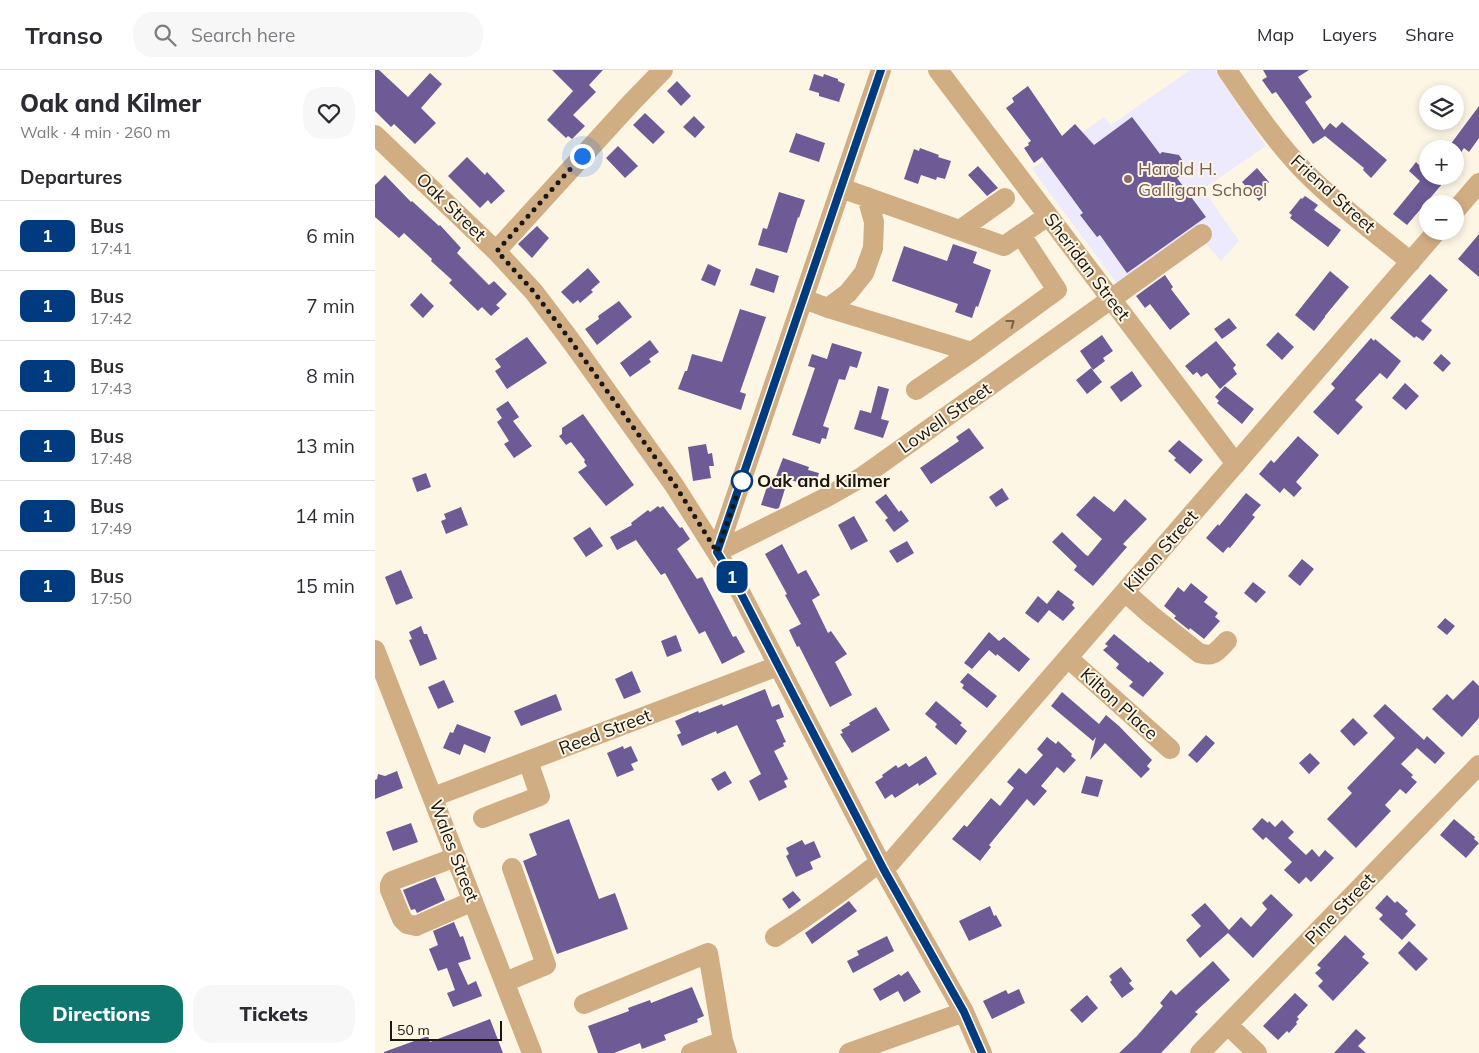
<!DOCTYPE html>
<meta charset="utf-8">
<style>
body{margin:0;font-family:Mulish,sans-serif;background:#f7f7f7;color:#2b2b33;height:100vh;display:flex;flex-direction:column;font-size:19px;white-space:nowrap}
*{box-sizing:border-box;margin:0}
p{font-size:16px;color:#7c7c81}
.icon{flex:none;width:28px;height:28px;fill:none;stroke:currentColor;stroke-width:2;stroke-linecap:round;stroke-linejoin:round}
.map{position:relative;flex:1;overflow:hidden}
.side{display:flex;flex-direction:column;background:#fff;width:375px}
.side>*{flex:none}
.badge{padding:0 10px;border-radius:8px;font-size:18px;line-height:32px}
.buttons{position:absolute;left:1044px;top:15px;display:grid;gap:10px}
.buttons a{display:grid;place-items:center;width:45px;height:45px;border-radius:50%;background:#fff;box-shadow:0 2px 8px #0003;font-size:25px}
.scale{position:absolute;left:15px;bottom:12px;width:112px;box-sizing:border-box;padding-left:5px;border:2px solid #1a1711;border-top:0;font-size:14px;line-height:18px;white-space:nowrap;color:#1a1711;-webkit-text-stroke:4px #fef6e5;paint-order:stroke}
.you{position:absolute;width:25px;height:25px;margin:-12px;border:4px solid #fff;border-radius:50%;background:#1a73e8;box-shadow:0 0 0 8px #1a73e833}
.map>.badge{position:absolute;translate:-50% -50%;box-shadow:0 0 0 2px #fff}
h2{padding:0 20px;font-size:19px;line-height:45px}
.round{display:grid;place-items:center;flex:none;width:52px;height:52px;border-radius:20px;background:#f7f7f7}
.overview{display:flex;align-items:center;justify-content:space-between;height:85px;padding:0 20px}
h1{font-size:24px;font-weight:800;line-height:38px}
.primary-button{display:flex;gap:10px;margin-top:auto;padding:10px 20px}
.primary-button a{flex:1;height:58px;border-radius:20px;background:#0f766e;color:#fff;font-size:20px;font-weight:800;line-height:58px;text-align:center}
.primary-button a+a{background:#f7f7f7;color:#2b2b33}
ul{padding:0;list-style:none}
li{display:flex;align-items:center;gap:15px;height:70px;padding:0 20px;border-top:1px solid #e1e1e2}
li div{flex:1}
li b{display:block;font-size:19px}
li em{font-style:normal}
li .badge{min-width:55px;font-weight:700;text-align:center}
header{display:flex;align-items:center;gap:30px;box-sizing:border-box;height:70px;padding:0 25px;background:#fff;border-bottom:1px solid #e1e1e2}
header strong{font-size:24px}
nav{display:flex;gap:28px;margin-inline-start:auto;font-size:18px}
.search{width:350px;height:45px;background:#f7f7f7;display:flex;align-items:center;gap:12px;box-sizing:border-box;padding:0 18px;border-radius:20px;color:#7c7c81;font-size:19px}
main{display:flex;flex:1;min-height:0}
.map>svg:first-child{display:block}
</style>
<header>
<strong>Transo</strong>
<div class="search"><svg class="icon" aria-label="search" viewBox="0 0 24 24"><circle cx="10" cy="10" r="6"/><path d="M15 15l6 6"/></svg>Search here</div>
<nav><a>Map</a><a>Layers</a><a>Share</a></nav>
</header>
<main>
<section class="side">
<div class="overview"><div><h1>Oak and Kilmer</h1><p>Walk · 4 min · 260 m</p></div><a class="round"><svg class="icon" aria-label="heart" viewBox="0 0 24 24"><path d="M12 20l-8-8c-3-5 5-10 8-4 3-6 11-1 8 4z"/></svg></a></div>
<h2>Departures</h2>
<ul>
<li><span class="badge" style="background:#003b80;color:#fff">1</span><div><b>Bus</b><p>17:41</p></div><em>6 min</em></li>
<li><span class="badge" style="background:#003b80;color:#fff">1</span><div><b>Bus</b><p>17:42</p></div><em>7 min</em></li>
<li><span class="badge" style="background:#003b80;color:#fff">1</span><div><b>Bus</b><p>17:43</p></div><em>8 min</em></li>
<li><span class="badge" style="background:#003b80;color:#fff">1</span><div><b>Bus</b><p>17:48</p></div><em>13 min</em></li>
<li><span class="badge" style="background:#003b80;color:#fff">1</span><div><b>Bus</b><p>17:49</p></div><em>14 min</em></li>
<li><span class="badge" style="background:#003b80;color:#fff">1</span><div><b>Bus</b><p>17:50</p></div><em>15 min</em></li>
</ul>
<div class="primary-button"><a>Directions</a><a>Tickets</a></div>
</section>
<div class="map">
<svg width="1104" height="983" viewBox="0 0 1104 983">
<rect width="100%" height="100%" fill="#fef6e5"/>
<!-- education -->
<path fill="#eceafc" d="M815 0H840L891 76 828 119 864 171 846 191 828 170 749 223 657 99 729 47 736 55Z"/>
<!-- building -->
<path fill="#6d5b96" d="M0 0H4L33 27 55 3 67 14 46 38 61 53 40 74 19 54 16 57 0 41Z
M177 0H228L214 15 221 22 198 45 210 56 197 69 193 66 191 68 172 50 198 21Z
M888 0H934L923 7 937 27 930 32 949 60 955 53 961 58 967 52 1012 90 996 108 988 100 989 98 950 66 938 74 901 22 897 24 887 10 892 7Z
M439 4 448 7 449 4 463 9V11L470 14 464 32 444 26V23L434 20Z
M302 11 316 26 306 36 292 21Z
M653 16 687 66 700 54 719 75 757 47 785 84 787 82 804 85 809 93 807 105 802 108 831 147 752 203 725 165 722 167 705 145 708 143 667 87 659 93 649 78 654 75 653 73 656 71 631 38 639 32 637 28Z
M1104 36V68L1094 82 1089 78 1080 91V79H1072Z
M270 43 290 62 278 74 258 55Z
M319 46 330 57 320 68 308 57Z
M421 63 450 73 444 92 414 82Z
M243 76 263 96 250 108 231 88Z
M545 78 564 85 563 87 576 91 570 109 562 107 561 110 546 105 543 114 529 109 539 79 544 81Z
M1052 85V106H1074L1032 155 1018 144 1045 111 1034 101 1041 92 1044 95Z
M92 87 110 105 112 102 130 121 116 134 113 130 105 138 73 106Z
M603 96 623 118 612 126 593 105Z
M882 98 894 112 891 115 893 117 889 120 892 124 884 131 867 112Z
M10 105 36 132 37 131 64 156 65 155 86 178 82 183 114 215 119 211 132 224 121 235 125 238 116 246 107 237 103 241 74 213 77 210 56 191 57 189 29 163 24 168 0 147V115Z
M404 122 430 130 424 148 423 147 412 183 383 175 388 158 392 159Z
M930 126 943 135 939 140 966 160 953 177 915 148 917 145 914 143 926 128 927 129Z
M162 156 174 168 157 188 143 174Z
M1104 164V207L1083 189Z
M578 174 602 182 598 193 616 200 603 237 601 236 597 248 580 242 583 234 517 211 529 176 572 191Z
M333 194 346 200 340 216 326 210Z
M213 198 225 212 216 220 218 222 205 233 203 230 198 234 186 222Z
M381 198 404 206 399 223 375 215Z
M955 201 974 217 950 246V247L939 261 920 245Z
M1055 204 1073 220 1046 251 1057 260 1048 271 1041 266 1040 268 1038 267 1015 248Z
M790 205 798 217 796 219 815 244 795 260 775 234 770 238 761 226Z
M46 223 59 236 48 248 35 235Z
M244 231 257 247 222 275 210 259 224 249 223 246Z
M365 239 391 247 365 322 371 324 366 340 303 319 310 301H312L317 284 347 292Z
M854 248 862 258 847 269 839 259Z
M903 262 919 277 907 290 891 275Z
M727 265 738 281 728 288 730 291 718 300 705 281Z
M152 267 172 293 132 319 120 301 126 297 120 289Z
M996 268 999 271 1000 269 1026 291 1012 309 1005 303 980 330 988 337 963 365 938 342 960 318 956 314Z
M275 270 284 282 274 289 276 292 255 307 245 293Z
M841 271 861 295 858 298 862 304 845 319 832 303 826 307 822 302 818 305 810 296Z
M457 273 487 282 482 298 475 296 470 310 464 309 448 356 454 358 451 369 447 368 445 374 417 365 440 298 433 296 437 284 452 289Z
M1066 284 1076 293 1068 302 1058 293Z
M716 298 727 312 712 324 701 310Z
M757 301 767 316 746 332 735 317Z
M1030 313 1044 326 1031 340 1017 328Z
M503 316 514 319 506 349 514 351 508 368 479 359 485 340 496 343Z
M850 316 879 339 867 354 842 333 844 331 840 327Z
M133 331 144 347 138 351 157 376 139 388 129 374 134 371 122 352 127 348 121 339Z
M208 344 259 415 231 436 203 402 212 396 209 392 210 390 196 372 191 375 184 366 187 364V358Z
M594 358 609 378 556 414 545 398 584 371 581 367Z
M923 366 944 385 921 412 927 418 919 427 909 418 905 423 884 404 896 390 899 393Z
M804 370 828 390 815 404 799 390 801 388 793 381Z
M331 374 333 384 337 383 339 396H334L336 408 318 411 313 377Z
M408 388 434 397 433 400 444 403 440 415 429 411 428 414 413 409 404 438 401 439 386 435 395 407 400 409Z
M51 403 56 417 42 422 37 408Z
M627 418 634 429 621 437 614 427Z
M871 423 886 435 877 445 880 447 855 478 853 477 848 483 831 468 843 454 844 456Z
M511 424 524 442 526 440 534 451 519 462 510 450 513 448 500 432Z
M719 426 739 442 750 429 772 449 748 474 752 477 718 516 699 500 702 496 677 472 687 462 711 485 713 486 727 469 701 445Z
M283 436 285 438 288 436 305 458 307 457 315 469 302 479 322 509 327 507 358 567 361 566 370 582 347 594 330 561 324 564 290 503 286 505 261 470 242 480 235 467 257 455 256 453 273 440 275 442Z
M86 437 93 455 71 464 66 451 71 449 69 444Z
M479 446 493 471 476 480 463 455Z
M215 457 228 476 211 487 198 468Z
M532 471 539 483 522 493 514 481Z
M407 474 423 504 431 500 445 525 437 530 453 563 456 561 472 584 460 592 477 625 455 637 424 576 422 577 414 560 426 554 410 525 412 524 390 484Z
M927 489 939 499 925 516 913 506Z
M26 500 38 528 21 535 10 507Z
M878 512 891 522 881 533 869 523Z
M816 513 833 527 829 532 843 543 840 547 845 551 829 569 815 558 814 560 799 548 801 546 789 536 803 517 809 522Z
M683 520 699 532 697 535 700 538 688 551 674 540 663 553 650 543 663 526 672 534Z
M1070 548 1080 556 1072 565 1062 557Z
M46 556 49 564H52L62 589 45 596 34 570 37 569 34 562Z
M614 562 624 571 629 567 655 589 644 602 622 584 621 586 614 580 597 599 589 593Z
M739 564 774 593 775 591 789 603 768 627 754 616 758 612 741 598 744 594 728 580 733 576 730 574Z
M301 565 307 581 292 587 286 571Z
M257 601 266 622 249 629 240 609Z
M593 603 622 626 612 638 587 618 589 615 585 612Z
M69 610 79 632 63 639 53 617Z
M1098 610 1104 616V648L1087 667 1057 639 1072 624 1078 630Z
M390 619 397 637 404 634 409 647 401 650 411 672 408 673 409 676 399 681 413 709 409 711 412 717 384 731 374 711 386 704 362 655 342 664 341 661 307 676 302 665 306 663 300 651 323 641 324 643 347 634 348 636Z
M687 622 724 654 731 645 744 656 777 690 772 696 775 699 766 708 730 673 715 690 721 667 718 671 676 636Z
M181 624 187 640 146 656 139 641Z
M561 631 587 653 585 655 592 661 581 675 560 657 562 654 550 644Z
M1010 634 1049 670 1052 666 1070 683 1060 694 1042 678 1026 694 1038 705 1036 707 1042 712 1031 724 1025 719 1010 735 1016 741 981 778 952 749 977 723 972 718 1020 668 998 646Z
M501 637 515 660 477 683 465 664 468 663 466 660 475 655 474 653Z
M978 648 993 663 979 676 965 661Z
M82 654 116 667 110 683 89 674 85 685 68 678 75 662 78 663Z
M831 665 840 673 822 693 813 685Z
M672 667 681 674 683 671 697 684 696 686 701 690 689 703 682 697 666 716 672 721 659 736 652 729 614 775 616 777 605 791 577 769 589 755 592 757 616 728 625 736 639 718 632 712 644 698 651 704 668 685 662 679Z
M248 676 249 679 256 676 263 691 256 694 259 700 242 707 232 683Z
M935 683 945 693 934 704 924 693Z
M551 686 562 704 544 716 543 713 520 728 517 724 510 729 500 712 508 707 507 705 521 695 523 698 531 693 534 697Z
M22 701 28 718 0 729V710L2 709 3 704 10 706Z
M350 701 357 713 343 721 336 709Z
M711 706 728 710 723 727 706 723Z
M887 748 893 753 894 751 900 757 907 750 919 762 913 768 931 785 937 779 944 787 950 780 959 788 936 812 931 807 924 814 909 800 917 792 891 767 888 770 877 759Z
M194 749 224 829 240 823 253 859 182 884 148 791 162 785 154 764Z
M1079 749 1100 767 1099 769 1104 773 1091 788 1065 765Z
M36 753 43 772 18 781 11 762Z
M427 770 430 775 439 771 446 787 435 792 438 799 421 807 411 786 414 784 411 778Z
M60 807 70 830 42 843 40 839 36 840 28 820Z
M418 821 426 830 414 839 407 829Z
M896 824 918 845 878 888 853 863 825 888 811 870 826 856 816 845 830 833 854 860 866 847 876 857 892 839 887 833Z
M1012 825 1020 833 1022 831 1033 841 1030 844 1041 855 1027 870 1004 849 1008 845 1000 838Z
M474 831 482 841 437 874 430 863Z
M615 836 619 846 621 845 627 856 594 871 584 851Z
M79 852 85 867 88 866 96 889 83 893 93 915 101 911 107 926 78 937 72 923 80 920 72 898 63 901 54 879 63 875 58 861Z
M970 865 990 884 987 887 994 893 958 931 943 916 948 911 940 903 946 898 942 895Z
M512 866 519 881 478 903 472 891 484 885 482 881Z
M1034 871 1053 889 1041 901 1023 883Z
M838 891 855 910 820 942 823 944 786 983H744L762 966 788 936 785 933 796 920 801 925Z
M746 897 757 911 754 913 759 919 747 928 735 912 737 910 734 906Z
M533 901 546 922 529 932 523 921 505 931 498 919 524 904 526 906Z
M317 917 329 946 322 949 323 952 289 965 291 970 267 979 265 973 239 983H223L213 956 254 941 253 938 275 930 276 933Z
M644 919 650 933 617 949 608 931 631 920 633 924Z
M920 923 933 935 922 947 924 949 921 952 922 954 914 963 912 961 903 970 888 956Z
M712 925 723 938 707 953 695 940Z
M115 949 128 983H9V982L53 966 55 972Z
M981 959 991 968 983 976 991 983H959Z"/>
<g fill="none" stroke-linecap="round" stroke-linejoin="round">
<!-- minor -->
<path stroke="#d1ad84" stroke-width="20" d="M563 0 861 394
M852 0C877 37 902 74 934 106 965 137 1002 164 1036 192
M0 65 121 181 159 222 196 271 299 415 359 510 509 800 589 942 607 983
M466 118 629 176 673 146
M1080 141 1104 113
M585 160 630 128
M121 181 256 33 288 0
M429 229 453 238 597 282
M453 238 473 223 489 203 498 178 499 152 492 127
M541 320 597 282 682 220 646 165
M342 482 450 428 487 407 827 164
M342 482 506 0
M750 522 776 545 824 583C839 588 842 581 852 571
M0 580 157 983
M693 588 795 679
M58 727 403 596
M108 748 165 726 153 691
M81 787 17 811 15 815V820L27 849 32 854 41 856 98 831
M509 800 1062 161
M400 867C436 844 471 819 505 792
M130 912 171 895 137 798
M209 934 333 883 348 971 352 983
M853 955 882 983
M316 983 348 971
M474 983 589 942
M825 983 1104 695"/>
</g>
<!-- one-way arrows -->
<defs><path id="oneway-chevron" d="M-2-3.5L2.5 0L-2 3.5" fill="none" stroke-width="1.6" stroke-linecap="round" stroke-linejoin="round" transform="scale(1.25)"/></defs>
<use stroke="#76624a" href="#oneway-chevron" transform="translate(636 253) rotate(-37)"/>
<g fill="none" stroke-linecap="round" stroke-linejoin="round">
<!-- line casing -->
<g stroke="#fff" stroke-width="11">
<path id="line" d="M506 0 342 482 359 510 509 800 589 942 607 983"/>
</g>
<!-- line -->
<use href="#line" stroke="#003b80" stroke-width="8"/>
<!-- walk -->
<path stroke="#1a1711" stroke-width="5" stroke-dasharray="0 9" d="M207 86 122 181 159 222 196 271 300 415 342 482 367 410V411"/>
</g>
<!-- markers -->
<circle fill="#8d6e63" stroke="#fef6e5" stroke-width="2" cx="753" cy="109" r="5"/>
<circle fill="#fff" stroke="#003b80" stroke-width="2.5" cx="367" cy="411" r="10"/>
<g text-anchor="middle" stroke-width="4" stroke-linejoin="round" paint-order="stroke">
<!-- education labels -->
<g font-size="18" fill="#785e54" stroke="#fef6e5" text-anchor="start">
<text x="763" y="105">Harold H.<tspan x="763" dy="21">Galligan School</tspan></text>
</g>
<!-- street labels -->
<g font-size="18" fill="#1a1711" stroke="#fef6e5">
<text transform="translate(958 124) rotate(42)" y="6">Friend Street</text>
<text transform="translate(76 137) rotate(44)" y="6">Oak Street</text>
<text transform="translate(712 197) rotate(53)" y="6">Sheridan Street</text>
<text transform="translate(570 348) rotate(-35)" y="6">Lowell Street</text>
<text transform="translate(786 481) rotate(-49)" y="6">Kilton Street</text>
<text transform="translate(744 634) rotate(42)" y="6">Kilton Place</text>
<text transform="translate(230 662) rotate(-21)" y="6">Reed Street</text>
<text transform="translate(79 781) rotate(69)" y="6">Wales Street</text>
<text transform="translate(965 839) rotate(-46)" y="6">Pine Street</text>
</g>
<!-- stop labels -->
<g font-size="18" font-weight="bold" fill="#1a1711" stroke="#fef6e5" text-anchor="start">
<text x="382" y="417">Oak and Kilmer</text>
</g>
</g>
</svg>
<div class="buttons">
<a><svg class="icon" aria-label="layers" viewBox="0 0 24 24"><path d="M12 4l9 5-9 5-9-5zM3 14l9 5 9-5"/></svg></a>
<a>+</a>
<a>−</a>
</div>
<div class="scale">50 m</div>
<div class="you" style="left:207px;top:86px"></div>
<b class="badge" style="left:357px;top:507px;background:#003b80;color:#fff">1</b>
</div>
</main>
